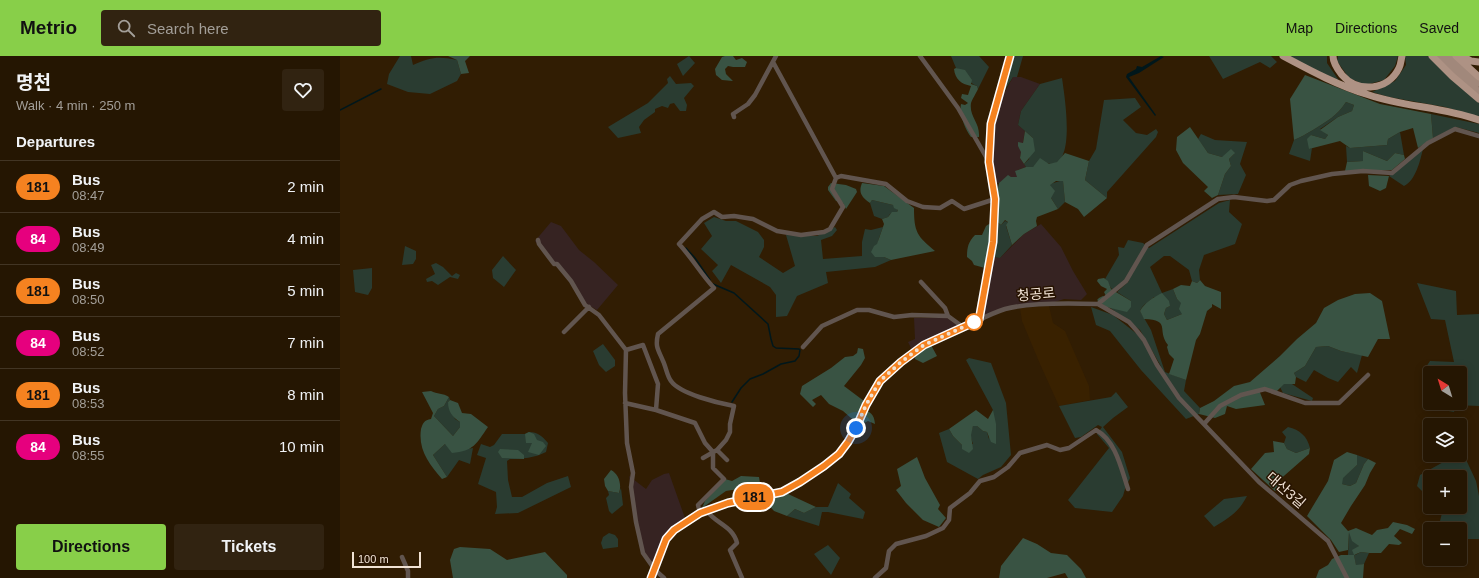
<!DOCTYPE html>
<meta charset="utf-8">
<style>
body{margin:0;font-family:Helvetica,"Noto Sans KR",sans-serif;background:#312311;color:#f1f3f6;height:100vh;display:flex;flex-direction:column;font-size:15px;white-space:nowrap}
*{box-sizing:border-box;margin:0}
p{font-size:13px;color:#a39f99}
.icon{flex:none;width:22px;height:22px;fill:none;stroke:currentColor;stroke-width:2;stroke-linecap:round;stroke-linejoin:round}
.map{position:relative;flex:1;overflow:hidden}
.drawer{display:flex;flex-direction:column;background:#251602;width:340px}
.drawer>*{flex:none}
.badge{padding:0 8px;border-radius:13px;font-size:14px;line-height:26px}
.needle{width:26px;rotate:322deg}
.tools{position:absolute;left:1083px;top:310px;display:grid;gap:8px}
.tools a{display:grid;place-items:center;width:44px;height:44px;border-radius:4px;background:#251602;box-shadow:0 2px 10px #0003,0 0 0 1px #423524;font-size:20px}
.scale{position:absolute;left:12px;bottom:10px;width:69px;box-sizing:border-box;padding-left:4px;border:2px solid #f0e2d4;border-top:0;font-size:11px;line-height:14px;white-space:nowrap;color:#f0e2d4;-webkit-text-stroke:3px #271300;paint-order:stroke}
.you{position:absolute;width:20px;height:20px;margin:-10px;border:3px solid #fff;border-radius:50%;background:#1a73e8;box-shadow:0 0 0 6px #1a73e833}
.map>.badge{position:absolute;translate:-50% -50%;box-shadow:0 0 0 2px #fff}
h2{padding:0 16px;font-size:15px;line-height:36px}
.round{display:grid;place-items:center;flex:none;width:42px;height:42px;border-radius:4px;background:#312311}
.overview{display:flex;align-items:center;justify-content:space-between;height:68px;padding:0 16px}
h1{font-size:19px;font-weight:700;line-height:30px}
.action{display:flex;gap:8px;margin-top:auto;padding:8px 16px}
.action a{flex:1;height:46px;border-radius:4px;background:#88cf49;color:#111;font-size:16px;font-weight:700;line-height:46px;text-align:center}
.action a+a{background:#312311;color:#f1f3f6}
ul{padding:0;list-style:none}
li{display:flex;align-items:center;gap:12px;height:52px;padding:0 16px;border-top:1px solid #423524}
li div{flex:1}
li b{display:block;font-size:15px}
li em{font-style:normal}
li .badge{min-width:44px;font-weight:700;text-align:center}
header{display:flex;align-items:center;gap:24px;box-sizing:border-box;height:56px;padding:0 20px;background:#88cf49;color:#111}
header strong{font-size:19px}
nav{display:flex;gap:22px;margin-inline-start:auto;font-size:14px}
.search{width:280px;height:36px;background:#312311;display:flex;align-items:center;gap:10px;box-sizing:border-box;padding:0 14px;border-radius:4px;color:#a39f99;font-size:15px}
main{display:flex;flex:1;min-height:0}
.map>svg:first-child{display:block}
</style>
<header>
<strong>Metrio</strong>
<div class="search"><svg class="icon" aria-label="search" viewBox="0 0 24 24"><circle cx="10" cy="10" r="6"/><path d="M15 15l6 6"/></svg>Search here</div>
<nav><a>Map</a><a>Directions</a><a>Saved</a></nav>
</header>
<main>
<section class="drawer">
<div class="overview"><div><h1>명천</h1><p>Walk · 4 min · 250 m</p></div><a class="round"><svg class="icon" aria-label="heart" viewBox="0 0 24 24"><path d="M12 20l-8-8c-3-5 5-10 8-4 3-6 11-1 8 4z"/></svg></a></div>
<h2>Departures</h2>
<ul>
<li><span class="badge" style="background:#f58220;color:#111">181</span><div><b>Bus</b><p>08:47</p></div><em>2 min</em></li>
<li><span class="badge" style="background:#e6007e;color:#fff">84</span><div><b>Bus</b><p>08:49</p></div><em>4 min</em></li>
<li><span class="badge" style="background:#f58220;color:#111">181</span><div><b>Bus</b><p>08:50</p></div><em>5 min</em></li>
<li><span class="badge" style="background:#e6007e;color:#fff">84</span><div><b>Bus</b><p>08:52</p></div><em>7 min</em></li>
<li><span class="badge" style="background:#f58220;color:#111">181</span><div><b>Bus</b><p>08:53</p></div><em>8 min</em></li>
<li><span class="badge" style="background:#e6007e;color:#fff">84</span><div><b>Bus</b><p>08:55</p></div><em>10 min</em></li>
</ul>
<div class="action"><a>Directions</a><a>Tickets</a></div>
</section>
<div class="map">
<svg width="1139" height="522" viewBox="0 0 1139 522">
<rect width="100%" height="100%" fill="#311d03"/>
<!-- built -->
<path fill="#392100" d="M709 250 713 267 725 275 749 330 750 344 719 350 700 308 682 265 680 252Z
M405 432 423 434 409 440 370 448 374 443 386 435Z"/>
<!-- industrial -->
<path fill="#362322" d="M673 21H681L700 28 681 55 678 69 685 75 680 102 686 111 678 114 677 121H671L668 120 659 127H656L651 100 655 62 660 45Z
M211 166 221 170 239 194 254 206 278 229 257 254 245 247 217 206 211 207 195 185Z
M701 168 721 191 733 215 747 238 741 244 724 243 715 246 662 253 642 260 653 201 660 202 684 178Z
M574 262H607L620 271 572 294 568 286 575 283Z
M329 417 345 462 329 474 320 487 312 507 302 497 289 420 306 433 312 424 324 418Z"/>
<!-- green -->
<path fill="#2a3c31" fill-rule="evenodd" d="M60 0H71L73 9C91 1 98 0 117 4L121 18 117 25 90 38 68 36 47 28 49 18Z
M349 0 355 7 343 20 337 8Z
M611 0H639L649 11 638 33 637 30C627 27 626 15 616 12Z
M671 0H683L677 21H673L661 40Z
M869 0H931L937 6 930 12 920 6 883 23Z
M948 0H987V7L1000 26Z
M998 0H1058L1055 10 1044 24 1025 29 1009 22 997 5Z
M1065 0H1088L1139 47V61L1105 51 1049 41 1032 36 1055 25 1066 9Z
M330 20 336 28 351 27 354 30 344 42 347 49 346 55H340L334 47 330 48 328 52 322 50 315 53V56L304 64 299 71 301 77 278 82 268 71 308 47 328 27 327 23Z
M722 22C724 37 739 122 703 106L693 111H686L684 108 689 103 693 82 678 69 681 55 700 28Z
M795 42 801 51 783 64 796 77 807 79 816 73 818 76 816 81 767 136V142L745 124 749 105 756 93 764 44Z
M1006 46 1014 49 1012 55 998 61 980 73 988 79 985 83 971 79 969 93 972 92 970 105 949 98 954 84C961 81 966 78 973 74 986 66 998 59 1006 46Z
M1091 58 1139 68V77L1116 71 1093 82Z
M1060 76 1064 99 1055 97 1047 105 1023 95V105L1007 106 1006 90 1010 92 1047 89 1048 83Z
M861 78 875 84 907 86 900 108 906 119 898 138 878 139 885 118 891 110 889 103 894 98 882 101 868 97 858 83Z
M1083 93C1080 105 1076 124 1064 130L1049 120Z
M723 124 725 146 718 153 711 142 710 128Z
M532 144 553 149 558 154 557 156 550 158 548 161 542 163 534 160 530 147Z
M890 144 889 156 902 168 895 188 864 199 859 214 860 224 857 227 852 225 849 214 830 200H824L810 211 822 237 833 233 837 243 842 247V258L827 264 824 258 826 252 830 250 814 241C809 246 803 248 800 255L811 274 825 316 846 324 844 335 860 352 859 358 846 363 801 314 770 275 756 269 751 251 773 259 797 278 822 312 800 274 769 251 777 253 791 245 777 236 789 225 785 224 773 234C769 231 769 226 765 223L779 199 778 191 784 192 788 184 803 187 809 192 879 147Z
M374 161 386 165H396L418 176 424 184V191L419 201 443 217 455 210 446 179 477 180 495 171 497 174 492 180 481 184 483 203 522 200V186L525 173 531 174 543 171 539 182 535 200 544 201 551 204 535 211 486 216 488 227 457 240 447 260 436 261V239L430 231 391 209 381 227 372 215 378 209 361 193 372 180 364 167Z
M665 165 668 166 666 170 672 189 660 202 653 201 658 167 661 169Z
M65 190 76 195V203L73 208 62 209Z
M163 200 176 214 164 231 153 222 152 214Z
M96 207 103 211 112 220 116 217 120 219 118 223 110 221 98 229 92 225 87 226 86 223 95 218 91 209Z
M32 212V232L28 239 15 236 13 214Z
M1077 227 1116 235 1117 259 1139 258V350L1116 349 1114 356 1087 351 1082 317 1090 305 1114 306 1105 264 1091 263ZM1090 317H1120V347H1090Z
M263 288 275 304V310L266 316 259 309 253 295Z
M988 290 1001 295 1022 299 1017 317 1011 311 998 326 988 322 974 314 966 326 956 321 954 317 965 310 976 291Z
M629 302 651 307 666 347 671 399 661 411 643 419 638 423 607 406 599 377 609 373 613 380 622 389 633 388 630 379 633 370H637L643 375 647 376 649 383 653 354 626 304Z
M944 327 952 328 973 342 972 345 943 337 940 331Z
M776 336 788 351 773 362 763 371 782 396 790 422 785 433 783 440 772 456 735 452 728 444 769 392 757 378 762 371 758 369 741 381 735 382 719 350 771 341Z
M109 341 110 344 108 346 115 363 120 366V371L113 380 94 360 98 353 104 350Z
M948 371C960 374 967 380 970 392L956 397 947 393 944 387 946 381 942 376Z
M189 376C198 376 202 380 208 387L206 396C194 402 183 403 170 403L167 405 168 424 172 441H182L207 427 228 420 231 431 178 457 155 458 157 451 156 436 138 428 146 402 137 399 141 388 150 391 154 389 162 378H185Z
M105 388 127 393 133 392 130 408 119 404 107 421 93 399Z
M1122 395 1136 425 1139 440V483H1125L1120 486V473H1103L1099 469 1102 457 1100 451H1120V421H1090V443L1077 430 1080 419 1116 399H1120V397Z
M1017 399 1028 403 1024 408 1016 427 1010 430 1002 428V422L1017 409Z
M498 427 511 438 509 442 525 456 523 463 488 456H482L479 470 447 460 455 453 464 457 476 451H488Z
M281 432 283 449 272 458 269 455 266 442 269 439 268 435 279 437Z
M907 440C898 457 890 461 874 471L864 460 884 443Z
M1009 475 1019 490 1015 499 1021 496 1029 497 1024 508 1016 510 1014 499H1008Z
M269 477 275 479 278 483V491L263 493 261 487 263 481Z
M488 489 500 502 491 519 474 498Z"/>
<!-- forest -->
<path fill="#395343" d="M108 0H130L125 5 129 17 121 18 117 4Z
M385 0H393L396 4 402 2 407 6 405 11H393L388 10 385 13 386 18 393 25 382 24 376 19 375 13 382 1Z
M616 12 625 14 632 24 631 28 637 30 638 33C636 37 632 44 631 47 629 61 640 66 639 81H631C625 73 619 58 621 48L625 49 628 47 621 42 622 38 628 39 631 30C621 28 615 23 614 13Z
M965 19 1040 48 1091 58 1093 82 1078 92 1073 72 1060 76 1048 83 1047 89 1010 92 1000 85 969 93 967 83 971 79 985 83 988 79 980 74 998 61 1012 55 1014 49 1006 46C998 59 986 66 973 74 966 78 961 81 954 84L950 43Z
M850 71 868 97 882 101 891 93 895 97 889 103 891 110 885 118 878 139 872 142 864 135 868 131 843 107 836 94 837 81Z
M685 75 693 82 695 95 684 108 680 102 681 96 678 90V86L683 87Z
M1023 95 1047 105 1055 97 1064 99 1065 103 1052 114 1005 115 1007 106 1023 105Z
M725 97 749 105 745 124 767 142 744 161 738 153 725 146 723 125H716L710 129 715 135 711 142 718 153 697 161 696 165 697 170 684 178 672 189 666 169 668 166 665 164 661 169 656 165V142L659 127 668 119 671 121H677L675 115 686 111H693L700 102 709 108 717 106Z
M1028 119 1049 120 1046 132 1040 135 1029 130Z
M491 127 506 129 516 133 517 136 506 153 503 147 496 145 488 134V131Z
M522 127 544 130 574 152C574 176 577 180 595 195L551 204 544 201H535L531 196 534 190 537 188 544 168 542 163 548 161 552 156H557L558 154 554 152 553 149 532 144 530 147C522 141 518 137 522 127Z
M649 168 651 169C653 183 648 198 645 212L634 209 632 205 627 201C627 192 628 186 635 179H642L646 170Z
M764 222 768 225 771 233 791 245V251L787 256 766 251 757 244 759 242 763 240 767 242 764 236 767 233 761 230 757 225 758 223Z
M860 224 865 230 881 236V253L872 248V251L867 255 860 278 856 284 846 324 829 318 834 303 829 298 827 291 828 289C816 274 832 264 804 263L800 255C804 247 814 241 822 237L829 245 830 250 826 252 824 258 827 264 842 258 839 253 841 247 837 243 833 233 841 229 850 230 852 225 857 227Z
M1030 237 1042 245 1050 283H1038L1028 301 1001 295 988 290 976 291 965 310 954 317 956 321 955 328H944L936 336 919 334 925 349 896 353 887 350 885 358 875 362 859 358 860 352 874 345 894 330 910 326 940 300 957 283 976 267 984 252 998 244 1015 238Z
M586 286 591 289 597 300 583 307 575 303 576 292Z
M518 292 523 293 525 302 521 309 504 330 524 345 522 353C531 356 534 358 535 368L528 365 524 367 511 362 503 355 489 348 481 339 472 344 476 348 473 351 460 338 462 330 491 312 505 301 513 300 517 297Z
M91 335C97 338 103 337 109 341L104 350 98 353 94 360 113 380 120 371V366C112 361 108 355 108 346L110 344 118 347 122 357 131 358 148 371C136 388 134 395 112 397L105 388 93 399 107 421 102 423C89 408 78 394 81 373 83 367 84 364 91 363L93 357 82 336Z
M636 354 648 363 653 354 656 368V388L651 386 647 376 643 375 637 370H633L631 379 633 393 629 397 622 393V389L613 380 609 373Z
M189 376 194 378 197 384 203 386 206 390 199 399 188 396 192 387H186L185 378Z
M933 385 944 387 947 393 956 397 970 392 969 398 937 426 939 434 935 435 911 413 925 397 934 396Z
M160 393 178 394 184 399V403L162 402 158 396Z
M1007 396 1017 399V409L1003 422 1002 428 1010 430 1016 427 1024 408 1028 403 1036 407 1030 417 1025 429 1011 450 1001 467 1008 475 1016 472 1032 479 1037 474 1048 472 1053 466 1067 469 1075 473 1072 478 1060 473 1054 480 1062 487 1059 489 1049 488 1041 497H1029L1021 496 1014 499 1016 509 1024 508 1023 522H976L979 514 988 509 992 503 1001 499H1014L1012 494 1019 490 1012 485 1009 476 1008 494 999 496 991 484 967 460 988 425 994 404Z
M577 401 585 422 600 449 598 453 606 462 599 471 583 464 566 447 556 434 561 430 557 413Z
M271 414C279 418 282 429 279 437L268 435 265 430 264 423Z
M401 420 419 421 420 427 425 430 423 434 405 432 386 435 362 452 365 445 385 423 392 425Z
M446 437 476 451 464 457 455 453 447 460 434 455 425 445 430 440Z
M683 482 697 488 711 497 727 499 741 513 746 522H728L725 517 707 522H659L661 510Z
M120 491 150 493 167 504 205 496 227 519V522H113L110 504 114 493Z"/>
<!-- water -->
<path fill="#00171b" d="M821 0 824 1 799 17 789 21 816 59 815 60 786 21 787 18 796 13 797 10 802 11Z"/>
<g fill="none" stroke-linecap="round" stroke-linejoin="round">
<!-- stream -->
<path stroke="#00171b" stroke-width="1.5" d="M0 54 41 33
M346 192 355 202 370 224
M373 228 394 237 428 268 431 283 433 290 436 292 459 293 460 294 459 300 455 305 441 308 423 318 410 323 401 332 392 346"/>
<!-- minor -->
<path stroke="#61554f" stroke-width="4.5" d="M580 0 618 52 649 106
M394 61 393 58 408 48 415 39 436 0
M496 122 501 120 546 128 567 145 583 151 600 152 612 145 624 153 655 143
M198 184 199 188 214 208H217L231 225 245 249 259 259 286 294 285 337 287 387 293 417 291 431 296 466 303 497 315 514 324 522
M581 226 605 252 608 260
M758 248 786 225 807 189 878 143 894 141 927 145 934 144 950 129 961 125 992 118 1023 115 1052 117 1088 87 1115 73 1139 80
M758 248 789 266 797 275 804 284 817 309 839 342 919 426 988 485 1007 522
M639 264C647 260 656 256 665 253 691 246 731 247 758 248
M224 276 249 251
M463 291 482 270 517 254H529L554 261 572 259 608 260 623 271
M286 294 303 289 318 328 316 354
M285 347 316 354 355 367 365 387 373 396V412L384 423 358 449 360 457
M864 368 880 350 901 339 925 333 965 347H999L1028 319
M377 394 386 384 390 376V368L394 350C378 347 340 338 331 325 327 320 326 311 323 305 318 293 315 291 318 278L374 232C361 218 352 202 339 188L362 163 374 156 382 161 394 160 413 163 437 175 461 179 484 176 490 173 503 151 492 133 496 122 433 6
M363 402 377 394 387 404
M367 455C375 467 393 470 397 487L390 494 402 522
M62 501 68 515V522
M535 522 546 512 549 495 556 488 586 480 603 472 609 464 610 452 630 437 640 425 654 421 668 411 680 397 707 389 720 394 729 392 756 374C776 385 781 412 788 433"/>
<!-- tertiary -->
<path stroke="#61554f" stroke-width="5.5" d="M311 522 326 483 334 474 360 457 388 447 442 435 460 426 484 410 499 398 508 386 516 372 526 349 540 325 561 306 584 289 639 264 653 186 655 143 649 106 651 68 670 0"/>
<!-- primary -->
<path stroke="#a1887b" stroke-width="7" d="M1099 0 1139 36
M1108 0 1139 27"/>
<!-- trunk -->
<path stroke="#ae9284" stroke-width="7" d="M943 0C971 15 999 30 1029 39 1065 51 1103 51 1139 64
M993 0C993 7 998 14 1002 19 1018 37 1048 35 1059 12 1061 8 1061 4 1062 0
M1092 0 1112 20 1139 43
M1116 0 1139 21
M1122 0 1131 5 1139 6"/>
</g>
<g fill="none" stroke-linecap="round" stroke-linejoin="round">
<!-- line casing -->
<g stroke="#fff" stroke-width="9">
<path id="line" d="M311 522 326 483 334 474 360 457 388 447 442 436 460 426 484 410 499 398 508 386 516 372 526 349 540 325 561 306 584 289 639 264 653 186 655 143 649 106 651 68 670 0"/>
</g>
<!-- line -->
<use href="#line" stroke="#f58220" stroke-width="6"/>
<!-- walk -->
<path stroke="#f0e2d4" stroke-width="4" stroke-dasharray="0 7.2" d="M516 372 526 349 540 325 561 306 584 289 639 264 634 266"/>
</g>
<!-- markers -->
<circle fill="#fff" stroke="#f58220" stroke-width="2" cx="634" cy="266" r="8"/>
<g text-anchor="middle" stroke-width="3" stroke-linejoin="round" paint-order="stroke">
<!-- street labels -->
<g font-size="14" fill="#f0e2d4" stroke="#271300">
<text transform="translate(696 238) rotate(-5)" y="5">청공로</text>
<text transform="translate(946 434) rotate(41)" y="5">대산3길</text>
</g>
</g>
</svg>
<div class="tools">
<a><svg class="needle" viewBox="-14 -14 28 28"><path d="M0-13l5 13h-10z" fill="#e53935"/><path d="M0 13l5-13h-10z" fill="#a39f99"/></svg></a>
<a><svg class="icon" aria-label="layers" viewBox="0 0 24 24"><path d="M12 4l9 5-9 5-9-5zM3 14l9 5 9-5"/></svg></a>
<a>+</a>
<a>−</a>
</div>
<div class="scale">100 m</div>
<div class="you" style="left:516px;top:372px"></div>
<b class="badge" style="left:414px;top:441px;background:#f58220;color:#111">181</b>
</div>
</main>
